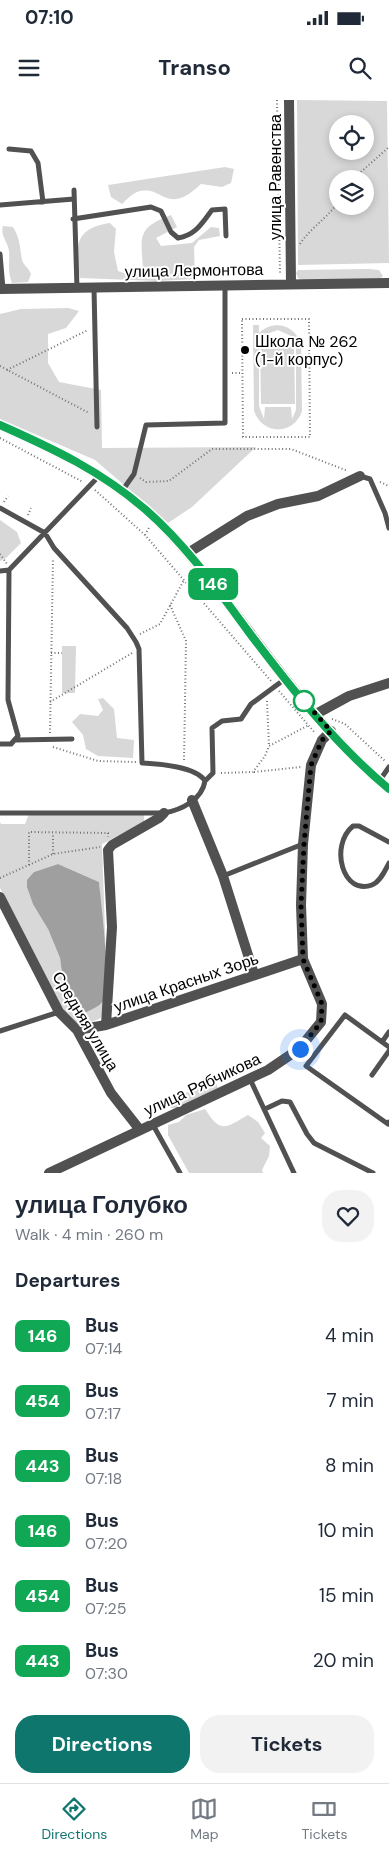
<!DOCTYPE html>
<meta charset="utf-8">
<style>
body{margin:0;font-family:"DM Sans",sans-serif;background:#f2f2f3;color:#1f2937;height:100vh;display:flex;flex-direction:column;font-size:19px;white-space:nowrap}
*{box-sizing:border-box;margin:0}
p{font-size:16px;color:#747a83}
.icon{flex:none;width:28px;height:28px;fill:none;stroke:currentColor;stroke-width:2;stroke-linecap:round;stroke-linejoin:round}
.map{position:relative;height:1073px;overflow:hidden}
.panel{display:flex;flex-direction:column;background:#fff;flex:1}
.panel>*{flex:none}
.badge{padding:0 10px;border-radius:8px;font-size:18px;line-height:32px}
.buttons{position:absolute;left:329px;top:15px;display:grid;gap:10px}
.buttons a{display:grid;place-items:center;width:45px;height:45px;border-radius:50%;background:#fff;box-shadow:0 2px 8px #0003;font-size:25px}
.you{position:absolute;width:25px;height:25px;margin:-12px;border:4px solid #fff;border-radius:50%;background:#1a73e8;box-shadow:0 0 0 8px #1a73e833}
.map>.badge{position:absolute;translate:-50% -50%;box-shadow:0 0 0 2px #fff}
h2{padding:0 15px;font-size:19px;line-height:45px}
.round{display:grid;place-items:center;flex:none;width:52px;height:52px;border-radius:20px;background:#f2f2f3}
.overview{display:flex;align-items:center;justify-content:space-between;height:85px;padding:0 15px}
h1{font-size:24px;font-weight:700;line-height:38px}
.primary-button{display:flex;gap:10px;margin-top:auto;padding:10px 15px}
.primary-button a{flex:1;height:58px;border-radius:20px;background:#0f766e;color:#fff;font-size:20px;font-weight:700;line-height:58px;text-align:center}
.primary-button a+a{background:#f2f2f3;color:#1f2937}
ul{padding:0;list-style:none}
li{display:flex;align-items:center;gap:15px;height:65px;padding:0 15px}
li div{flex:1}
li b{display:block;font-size:19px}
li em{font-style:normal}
li .badge{min-width:55px;font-weight:700;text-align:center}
.status{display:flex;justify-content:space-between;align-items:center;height:35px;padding:0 25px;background:#fff;direction:ltr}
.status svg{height:14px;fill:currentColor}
header{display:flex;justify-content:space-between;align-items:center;height:65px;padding:0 15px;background:#fff;font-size:22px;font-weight:700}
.dock{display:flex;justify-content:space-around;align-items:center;height:70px;border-top:1px solid #e0e1e3;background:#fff;font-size:14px;color:#747a83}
.dock a{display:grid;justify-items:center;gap:2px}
.dock .on{color:#0f766e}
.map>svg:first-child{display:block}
</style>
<div class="status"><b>07:10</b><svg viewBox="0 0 49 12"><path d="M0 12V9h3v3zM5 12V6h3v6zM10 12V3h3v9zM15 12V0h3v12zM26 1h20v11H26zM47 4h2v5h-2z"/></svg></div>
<header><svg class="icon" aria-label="menu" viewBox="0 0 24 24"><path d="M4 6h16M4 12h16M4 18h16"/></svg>Transo<svg class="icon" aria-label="search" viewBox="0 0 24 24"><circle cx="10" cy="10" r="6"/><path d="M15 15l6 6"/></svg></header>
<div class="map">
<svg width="389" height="1073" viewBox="0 0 389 1073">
<rect width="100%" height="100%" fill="#fff"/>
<!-- green -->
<path fill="#d8d8d8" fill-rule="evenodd" d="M297 0 387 1 389 163 298 165ZM338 24H365V51H338ZM338 79H365V106H338Z
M225 67 234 69 231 83 222 87 201 84C165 118 163 83 137 92 132 94 126 100 122 104L111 97 108 85Z
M171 115 177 127 156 138 161 146 192 143 211 127 219 128 220 136 199 140 194 147 195 179 158 181 80 178C75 147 74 128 110 123L116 129 114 152 118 171 130 175 143 172C142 138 134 129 171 115Z
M3 126 13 127C20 138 20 148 22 160 24 166 29 168 31 174L28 182 12 183C7 169 10 164 9 151 8 142 0 136 3 126Z
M369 169 379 170 383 176 380 179 302 180 298 178 296 173 298 170Z
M68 208 79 211 66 228 48 234V263L59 282 101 290 102 348 256 347 192 407 168 423 95 360 0 319V214L21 209Z
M253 225H259V233C274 219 295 225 301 244L302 311C294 335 263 336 254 311ZM278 230 291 236 296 244V310L292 319 291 307H265L264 319 259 306V244L264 235Z
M260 243H294L295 304H261Z
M0 420 17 432 21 443 6 458 0 461Z
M62 546H76L75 593H62Z
M103 598 114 609 117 638 134 640 133 658 98 656 86 649 83 635 72 622 80 614 98 616 103 610 98 599Z
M144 713V723L102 744 107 890 101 918 85 925 76 923 64 911 48 883 0 788V722L1 724H25L29 714ZM58 764 99 782 102 823 71 898 62 873 60 858 48 829 34 772Z
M210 982 216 983 218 988 177 1008H169L168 1001Z
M205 1009C221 1034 225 1028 248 1015L258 1022 265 1033 261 1038 270 1046 269 1056 262 1070 263 1073H189L168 1035V1025L179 1022 186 1015Z"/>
<!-- water -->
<path fill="#9f9f9f" d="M58 764 99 782C101 803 112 887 103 901 100 906 92 909 87 912L77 909 62 873 60 858 48 829 33 804 27 787V780L34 772Z"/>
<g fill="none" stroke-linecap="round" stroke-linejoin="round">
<!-- path -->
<path stroke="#737373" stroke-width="2" stroke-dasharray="1 2.5" stroke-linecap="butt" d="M277 0 280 174
M353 79 389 47
M300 144C311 127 327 119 338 102
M242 219H309L310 337H243Z
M0 266 89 313
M7 270 88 230
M232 273H242
M0 338 83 382
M140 378 146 382 169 381 212 349H291L348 371
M380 382 389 386
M95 390 145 435 271 581
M4 402 8 396
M28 415 31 408
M145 435 150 426
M0 454 7 464
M170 505 186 541 184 662
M140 534 160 524 184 480
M51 553H62
M279 591 315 633
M267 601 269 646
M50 602 132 553
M332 619 345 624 385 661
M50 633 53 458
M53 647 98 661 136 662
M254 672 301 667
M221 673 253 672 265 656 269 646 309 625
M53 754V733
M29 765V732L108 733V737
M0 778 53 754 100 747"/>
<!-- service -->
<path stroke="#515151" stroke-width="5" d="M9 49 31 51 38 63 43 102
M74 90 77 188
M0 105 74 99
M73 119 151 107 161 111 171 132 178 138C196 135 202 123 212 110L225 109 226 136
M0 154 3 189
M94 188 97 327
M360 376 370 379 385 413 389 428
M122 391 134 374 146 325 225 323V185
M0 408 45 433 54 448 127 528 136 542 139 549 142 663C158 664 196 666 205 681 202 700 181 710 164 713H0
M0 471 9 470
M16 640 72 639
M0 644H11L18 636 8 600 9 470 99 376
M380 680 389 667
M205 681 213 673 212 628 222 621 241 619 251 604 285 579
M389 742 359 726H353C329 746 343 796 372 785 380 782 385 771 389 763
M223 776 303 744
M0 931 59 912
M382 942 389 932
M389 947 345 915 306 966 388 1024 389 1022
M372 975 389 951
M250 979 294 1073
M265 1009 282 1001 290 1002 307 1034 314 1043 373 1073
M153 1025 180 1073"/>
<!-- minor -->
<path stroke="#515151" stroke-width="10" d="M289 0 291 183
M0 189 389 183
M188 453 247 416 278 404 318 396 360 376
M316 614 349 596 389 583
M192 700 223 776 254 874
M0 797 59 912 77 930 111 993 140 1030
M106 925 112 827 108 750 112 745 159 718 164 713
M77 930 106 925 303 859
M49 1073 268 970 299 949 321 922 322 904 303 859 301 805 303 744 311 665 322 640 331 631"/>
<!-- secondary -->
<path stroke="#1e1e1e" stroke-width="10" d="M0 325C53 348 102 372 146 410 183 443 212 483 242 522 286 581 332 641 389 689"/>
</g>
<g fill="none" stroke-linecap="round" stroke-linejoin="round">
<!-- line casing -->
<g stroke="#fff" stroke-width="11">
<path id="line" d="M0 325C54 349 101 371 146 410 186 445 217 489 248 531 290 587 335 644 389 689"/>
</g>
<!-- line -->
<use href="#line" stroke="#10a855" stroke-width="8"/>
<!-- walk -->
<path stroke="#000" stroke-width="5" stroke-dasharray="0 9" d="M300 949 321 922 322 904 303 859 301 805 304 744 311 665 322 640 331 631 304 601"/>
</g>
<!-- markers -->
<circle fill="#000" stroke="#fff" stroke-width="2" cx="245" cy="250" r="5"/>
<circle fill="#fff" stroke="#10a855" stroke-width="2.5" cx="304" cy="601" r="10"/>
<g text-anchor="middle" stroke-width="4" stroke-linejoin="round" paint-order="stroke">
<!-- street labels -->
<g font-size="16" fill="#000" stroke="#fff">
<text transform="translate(275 77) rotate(-90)" y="6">улица Равенства</text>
<text transform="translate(194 170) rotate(-1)" y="6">улица Лермонтова</text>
<text transform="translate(186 882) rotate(-19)" y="6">улица Красных Зорь</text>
<text transform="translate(86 921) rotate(59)" y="6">Средняя улица</text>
<text transform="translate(202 984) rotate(-25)" y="6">улица Рябчикова</text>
</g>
<!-- poi labels -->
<g font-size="16" fill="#000" stroke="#fff" text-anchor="start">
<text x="255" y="247">Школа № 262<tspan x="255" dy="18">(1-й корпус)</tspan></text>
</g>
</g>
</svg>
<div class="buttons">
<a><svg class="icon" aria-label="locate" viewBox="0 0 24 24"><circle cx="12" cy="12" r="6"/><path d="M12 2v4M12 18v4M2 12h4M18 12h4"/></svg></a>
<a><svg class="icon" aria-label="layers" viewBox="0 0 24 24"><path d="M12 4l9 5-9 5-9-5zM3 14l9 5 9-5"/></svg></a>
</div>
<div class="you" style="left:300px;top:949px"></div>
<b class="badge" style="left:213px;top:484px;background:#10a855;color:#fff">146</b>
</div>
<section class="panel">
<div class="overview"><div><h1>улица Голубко</h1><p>Walk · 4 min · 260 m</p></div><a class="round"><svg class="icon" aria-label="heart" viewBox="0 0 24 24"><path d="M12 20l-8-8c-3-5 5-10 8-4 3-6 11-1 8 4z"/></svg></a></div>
<h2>Departures</h2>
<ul>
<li><span class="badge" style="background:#10a855;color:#fff">146</span><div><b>Bus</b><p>07:14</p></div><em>4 min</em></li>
<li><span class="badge" style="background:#10a855;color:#fff">454</span><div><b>Bus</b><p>07:17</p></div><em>7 min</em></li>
<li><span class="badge" style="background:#10a855;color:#fff">443</span><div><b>Bus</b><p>07:18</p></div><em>8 min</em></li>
<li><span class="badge" style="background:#10a855;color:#fff">146</span><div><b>Bus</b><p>07:20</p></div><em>10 min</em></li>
<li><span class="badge" style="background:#10a855;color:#fff">454</span><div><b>Bus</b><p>07:25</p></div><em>15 min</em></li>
<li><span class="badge" style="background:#10a855;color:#fff">443</span><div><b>Bus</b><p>07:30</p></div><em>20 min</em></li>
</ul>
<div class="primary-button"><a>Directions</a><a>Tickets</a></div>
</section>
<nav class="dock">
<a class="on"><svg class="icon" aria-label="directions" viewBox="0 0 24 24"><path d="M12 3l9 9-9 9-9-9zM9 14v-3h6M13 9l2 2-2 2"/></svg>Directions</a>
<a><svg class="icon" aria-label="map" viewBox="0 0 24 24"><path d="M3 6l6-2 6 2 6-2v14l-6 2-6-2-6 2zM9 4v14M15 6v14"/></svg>Map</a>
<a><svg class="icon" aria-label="tickets" viewBox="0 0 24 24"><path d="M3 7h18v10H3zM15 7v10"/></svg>Tickets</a>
</nav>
